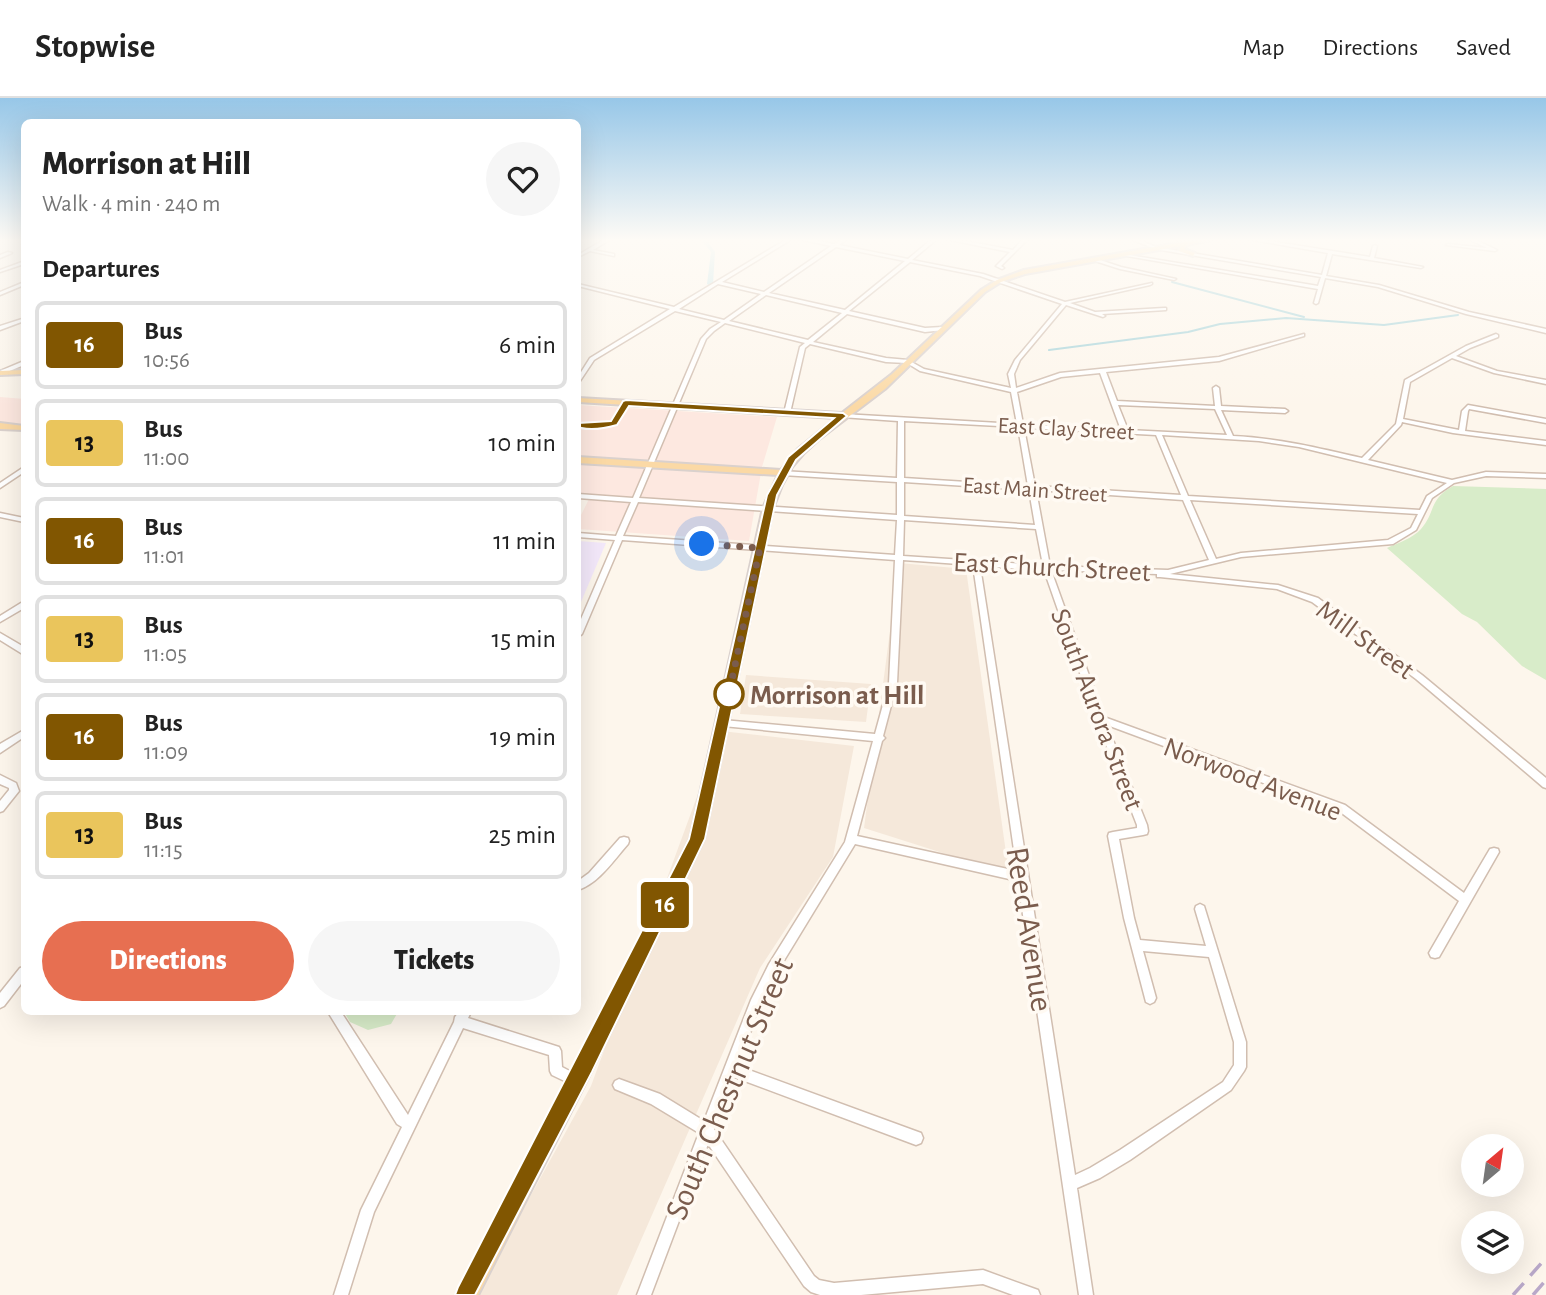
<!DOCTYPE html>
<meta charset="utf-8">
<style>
body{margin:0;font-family:"Alegreya Sans",sans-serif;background:#f6f6f6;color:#222;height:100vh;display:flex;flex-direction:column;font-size:26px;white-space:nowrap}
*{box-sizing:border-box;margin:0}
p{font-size:23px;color:#767676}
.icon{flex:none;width:38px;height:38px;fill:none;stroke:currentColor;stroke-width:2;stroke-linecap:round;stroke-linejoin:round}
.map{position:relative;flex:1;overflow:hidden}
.panel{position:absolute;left:21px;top:21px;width:560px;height:896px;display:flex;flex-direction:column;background:#fff;border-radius:10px;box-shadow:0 7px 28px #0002}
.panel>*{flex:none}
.badge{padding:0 14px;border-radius:5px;font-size:24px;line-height:46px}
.needle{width:46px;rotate:29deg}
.fabs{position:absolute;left:1461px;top:1036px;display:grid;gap:14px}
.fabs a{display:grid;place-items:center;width:63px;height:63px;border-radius:50%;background:#fff;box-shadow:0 7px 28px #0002;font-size:35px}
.you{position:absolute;width:35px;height:35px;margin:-18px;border:5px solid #fff;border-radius:50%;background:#1a73e8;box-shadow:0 0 0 10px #1a73e833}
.map>.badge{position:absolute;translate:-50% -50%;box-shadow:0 0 0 4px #fff}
h2{padding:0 21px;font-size:26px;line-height:63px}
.round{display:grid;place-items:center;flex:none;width:74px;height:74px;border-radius:37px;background:#f6f6f6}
.overview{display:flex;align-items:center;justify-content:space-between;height:119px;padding:0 21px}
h1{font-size:33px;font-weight:800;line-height:52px}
.action{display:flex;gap:14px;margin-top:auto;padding:14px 21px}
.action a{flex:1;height:80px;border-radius:42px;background:#e76f51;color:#fff;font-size:28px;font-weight:800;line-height:80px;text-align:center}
.action a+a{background:#f6f6f6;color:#222}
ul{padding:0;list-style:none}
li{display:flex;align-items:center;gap:21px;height:88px;margin:0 14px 10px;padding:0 7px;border:4px solid #e0e0e0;border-radius:10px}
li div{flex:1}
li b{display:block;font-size:26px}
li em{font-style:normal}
li .badge{min-width:77px;font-weight:700;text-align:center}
header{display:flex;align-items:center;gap:42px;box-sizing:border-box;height:98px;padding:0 35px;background:#fff;border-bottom:2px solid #e0e0e0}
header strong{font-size:33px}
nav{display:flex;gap:38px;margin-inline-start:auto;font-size:24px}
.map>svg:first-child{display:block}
</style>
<header>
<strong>Stopwise</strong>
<nav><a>Map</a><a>Directions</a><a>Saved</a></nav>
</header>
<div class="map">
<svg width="1546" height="1197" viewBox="0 0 1546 1197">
<rect width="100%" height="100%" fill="#fdf6ec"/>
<!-- residential -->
<path fill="#f5e8da" d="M899 465 966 471 1009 776 864 730Z
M746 577 871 586 866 624 740 616Z
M721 633 854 648 833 759 760 870 617 1197H476L591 988Z"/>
<!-- commercial -->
<path fill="#fde8e0" d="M0 299 24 301V330L0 328Z
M578 307 777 319 762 369 749 443 578 431V423L589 401 578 399Z"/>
<!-- education -->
<path fill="#f3e8fa" d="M578 443 606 445 578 511Z"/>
<!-- green -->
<path fill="#d8ecc9" d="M1453 388 1546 391V582L1522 568 1477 524 1462 516 1387 450C1398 445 1413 440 1421 431 1436 414 1428 402 1453 388Z
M344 914H398L391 926 368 932 350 924Z"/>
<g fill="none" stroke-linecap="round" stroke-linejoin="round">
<!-- stream -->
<path stroke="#a5d3da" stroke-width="2" d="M1172 184 1304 219
M1049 252 1188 234 1220 226 1286 220 1384 227 1458 217"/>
<!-- canal -->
<path fill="#bfe3e8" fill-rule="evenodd" d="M701 141H706L715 154 713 186 710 188 707 186 711 154Z"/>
<!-- minor casing -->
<g stroke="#d1beb0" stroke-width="3">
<path id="minor" d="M605 141H611L593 152 614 156V158L590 153 578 159V157Z
M787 141H792L722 184 764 194 831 148 799 141H808L834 146 842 141H847L839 147 908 161 932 141H937L912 162 983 176 1065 204 1152 185V186L1150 187 1070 205 1095 214 1164 210H1166V212L1102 216 1105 218 1103 219 1066 207 1020 262 1014 276 1016 290 1060 275 1219 259 1304 236V238L1219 263 1106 274 1117 303 1215 308 1213 290 1216 288 1219 290 1221 308 1285 311 1288 313 1285 315 1221 312 1233 338C1278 340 1319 350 1362 360L1396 326 1405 282 1466 248 1496 236 1498 237V239L1470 250 1456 258 1497 273 1546 282V286L1494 275 1452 260 1410 284 1403 321 1459 332 1462 313 1468 307 1546 321V325L1469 311 1468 313 1465 333 1546 343V347L1453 335 1402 324 1401 327 1368 362 1452 382 1486 374 1546 376V380L1486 378 1454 385 1432 400 1416 432 1393 446 1241 459 1170 476 1278 487 1318 500 1422 577 1546 680V690L1543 689 1416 581 1312 504 1277 491 1160 479H1157V476L1051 472 1104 619 1345 707 1464 795 1490 751 1494 750 1498 751 1499 754 1439 859 1435 860 1431 859 1429 855 1459 803 1339 713 1107 627 1147 727 1148 733 1147 736 1143 737 1119 741 1134 820 1140 842 1206 848 1195 811 1196 808 1200 806 1204 808 1246 944V969L1244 973 1231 992 1130 1062 1100 1080 1077 1090 1093 1197H1079L1018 783 855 746 777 874 760 908 738 968 921 1035 923 1040 921 1045 916 1047 734 979 714 1031 814 1178 819 1182 834 1185 983 1172 1038 1192 1040 1197H1013L983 1186 861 1197H820L811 1194 804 1188 708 1046 651 1197H637L699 1035 651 1006 615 991 613 987 615 983 619 981 660 996 704 1023 751 902 769 866 845 744 873 643 723 628 720 627 718 625 720 623 723 622 875 636 889 585 895 462 622 442 582 536 578 539V528L615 442 578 439V435L616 438 631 404 578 400V396L633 400 701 241 710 231 721 224 675 213 594 262 580 283 578 284V279L590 260 670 211 578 188V186L674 209ZM836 149 905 163 845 212 769 195ZM910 164 980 178 1062 206 1015 262 1008 276 1011 290 924 271 908 262 886 260 813 244 847 216 925 234 944 232V230L942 229 925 230 849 213ZM718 186 761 196 724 222 679 211ZM766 197 842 215 808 242 729 223ZM725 225 805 245 800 249 784 315 785 316 790 315 805 250 810 246 886 264 907 265 920 273 1011 294 1017 326 843 316 840 318 841 319 898 323 897 380 782 373 779 375 782 377 897 384V417L639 400 706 241 714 233ZM1100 275 1121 332 1023 326 1017 294 1061 279ZM1118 307 1215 311 1227 337 1128 332ZM904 323 1018 329 1028 388 904 380ZM1024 330 1156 337 1181 397 1035 388ZM1162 337 1259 343 1299 349 1447 385 1427 398 1420 412 1188 398ZM904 384 1029 392 1035 427 904 418ZM1036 392 1183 402 1209 462 1168 472 1050 468ZM1190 402 1418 416 1411 430 1388 442 1241 455 1216 461ZM638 404 897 422 895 457 623 438ZM904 422 1036 431 1043 467 903 458ZM903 462 973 467 1017 773 857 738 882 643 885 640 883 638 897 585ZM980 468 1044 472 1096 621 1137 727V730L1113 734 1109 735 1108 738 1124 820 1146 904 1150 906 1154 904 1156 900 1143 853 1209 859 1234 944V967L1223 984 1120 1052 1090 1070 1075 1077Z
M945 141H955L1013 152 1023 141H1028L1001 168 1004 170 1002 171 996 168 1010 154Z
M1131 141H1137L1156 149 1322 177 1328 155 1247 141H1258L1370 159 1373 148 1375 147 1377 148 1374 160 1423 169 1421 170 1332 156 1326 178 1379 187 1469 214 1546 231V235L1466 216 1378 189 1325 180 1318 205 1316 206 1314 205 1318 191 1121 157 1123 156 1318 188 1321 179 1155 151Z
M1468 141H1474L1497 152 1495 153 1446 147 1448 146 1487 150Z
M8 154 12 155 0 160V157Z
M1097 161 1121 169 1176 181 1174 182 1120 171 1095 163Z
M22 164H24V166L0 174V172Z
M22 185H24V187L0 197V194Z
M22 221H24V223L0 232V228Z
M24 263V267L0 277V273Z
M24 369V374L0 390V385Z
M0 415 24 420V424L0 419Z
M21 505H24V510L0 524V518Z
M0 535 24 549V556L21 555 0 542Z
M24 632V639L0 655V646Z
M0 677 16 685 19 693 3 713 0 714V703L9 692V690L0 686Z
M624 739 628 740 629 743 628 746C613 763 599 785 578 792V783L589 775 620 740Z
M24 869V882L4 908 0 910V895L20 870Z
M328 914H341L408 1017 454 924 455 919 459 914H471L468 920 559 949 561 953 562 969 581 979 583 983 581 987 577 989 552 977 550 973 549 957 463 930 374 1114 348 1197H334L361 1112 402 1029 397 1026Z"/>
</g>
<!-- major casing -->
<g stroke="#dad1cd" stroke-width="4">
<path id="major" d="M1200 141H1214L1187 147 1184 151 1195 155 1193 158 1179 153 1181 148 1025 176 1001 184 985 194 885 291 818 342 804 355 792 369 782 387 773 410 704 741 591 974 478 1197H457L579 962 690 741 763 410 778 377 578 365V359L781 372 798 351 836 320 578 304V300L842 315 892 276 981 192 997 182 1024 172Z
M24 272V276L0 277V273Z
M0 325 24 328V332L0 331Z"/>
</g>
<!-- minor -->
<use href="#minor" fill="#fff" fill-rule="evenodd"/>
<!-- major -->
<use href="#major" fill="#fbd9a5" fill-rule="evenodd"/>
<!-- rail -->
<path stroke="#b9a8c9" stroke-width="3.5" stroke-dasharray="16 10" stroke-linecap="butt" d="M1513 1197 1546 1160
M1533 1197 1546 1182"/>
</g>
<!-- sky -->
<linearGradient id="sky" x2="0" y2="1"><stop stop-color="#97c7e8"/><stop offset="0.46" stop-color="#fefbf6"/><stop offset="1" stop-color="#fefbf6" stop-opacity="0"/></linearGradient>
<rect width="1546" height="309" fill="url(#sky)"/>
<!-- line -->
<path fill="#815601" stroke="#fff" stroke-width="2" d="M626 302 843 315 847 318 796 362 777 397 705 741 592 974 475 1197H455L458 1189 689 741 767 397 788 359 834 320 629 308 617 327C603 331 586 334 573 327L578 325 611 323 623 303Z"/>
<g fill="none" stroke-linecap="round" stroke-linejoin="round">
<!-- walk -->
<path stroke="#7a5c4d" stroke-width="7" stroke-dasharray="0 12.6" d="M702 446 760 450 727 605 729 596"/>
</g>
<!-- markers -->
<circle fill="#fff" stroke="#815601" stroke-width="3.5" cx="729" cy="596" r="14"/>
<g text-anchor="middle" stroke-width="7" stroke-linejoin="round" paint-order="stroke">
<!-- far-street labels -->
<g font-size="23" fill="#7a5c4d" stroke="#fffaf3">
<text transform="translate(1066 330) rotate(3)" y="8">East Clay Street</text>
<text transform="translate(1035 391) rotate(4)" y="8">East Main Street</text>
</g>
<!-- street labels -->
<g font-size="28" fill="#7a5c4d" stroke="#fffaf3">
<text transform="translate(1052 468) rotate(3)" y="10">East Church Street</text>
<text transform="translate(1366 541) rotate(36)" y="10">Mill Street</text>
<text transform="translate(1098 611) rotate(69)" y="10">South Aurora Street</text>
<text transform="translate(1253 680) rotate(21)" y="10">Norwood Avenue</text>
</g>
<!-- stop labels -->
<g font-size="28" font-weight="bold" fill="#7a5c4d" stroke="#fffaf3" text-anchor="start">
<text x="750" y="606">Morrison at Hill</text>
</g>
<!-- near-street labels -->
<g font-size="33" fill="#7a5c4d" stroke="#fffaf3">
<text transform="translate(1031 831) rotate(81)" y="12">Reed Avenue</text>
<text transform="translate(728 990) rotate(-67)" y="12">South Chestnut Street</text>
</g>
</g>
</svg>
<div class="fabs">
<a><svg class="needle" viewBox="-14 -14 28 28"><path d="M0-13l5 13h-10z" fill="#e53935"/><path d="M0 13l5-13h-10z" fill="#767676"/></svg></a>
<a><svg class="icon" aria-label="layers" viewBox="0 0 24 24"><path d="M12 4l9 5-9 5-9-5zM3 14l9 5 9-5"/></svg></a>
</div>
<div class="you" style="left:702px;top:446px"></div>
<b class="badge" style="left:665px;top:807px;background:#815601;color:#fff">16</b>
<section class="panel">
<div class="overview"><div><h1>Morrison at Hill</h1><p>Walk · 4 min · 240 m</p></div><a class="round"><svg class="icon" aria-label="heart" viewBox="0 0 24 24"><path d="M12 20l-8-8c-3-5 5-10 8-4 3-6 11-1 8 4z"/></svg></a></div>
<h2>Departures</h2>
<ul>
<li><span class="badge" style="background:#815601;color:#fff">16</span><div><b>Bus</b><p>10:56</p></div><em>6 min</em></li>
<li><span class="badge" style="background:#eac55c;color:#111">13</span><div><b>Bus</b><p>11:00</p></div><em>10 min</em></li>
<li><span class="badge" style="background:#815601;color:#fff">16</span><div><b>Bus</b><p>11:01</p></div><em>11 min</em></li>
<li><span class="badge" style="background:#eac55c;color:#111">13</span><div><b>Bus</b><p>11:05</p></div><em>15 min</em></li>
<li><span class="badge" style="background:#815601;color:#fff">16</span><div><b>Bus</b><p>11:09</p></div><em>19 min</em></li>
<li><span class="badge" style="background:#eac55c;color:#111">13</span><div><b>Bus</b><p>11:15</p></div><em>25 min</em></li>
</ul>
<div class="action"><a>Directions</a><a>Tickets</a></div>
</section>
</div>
